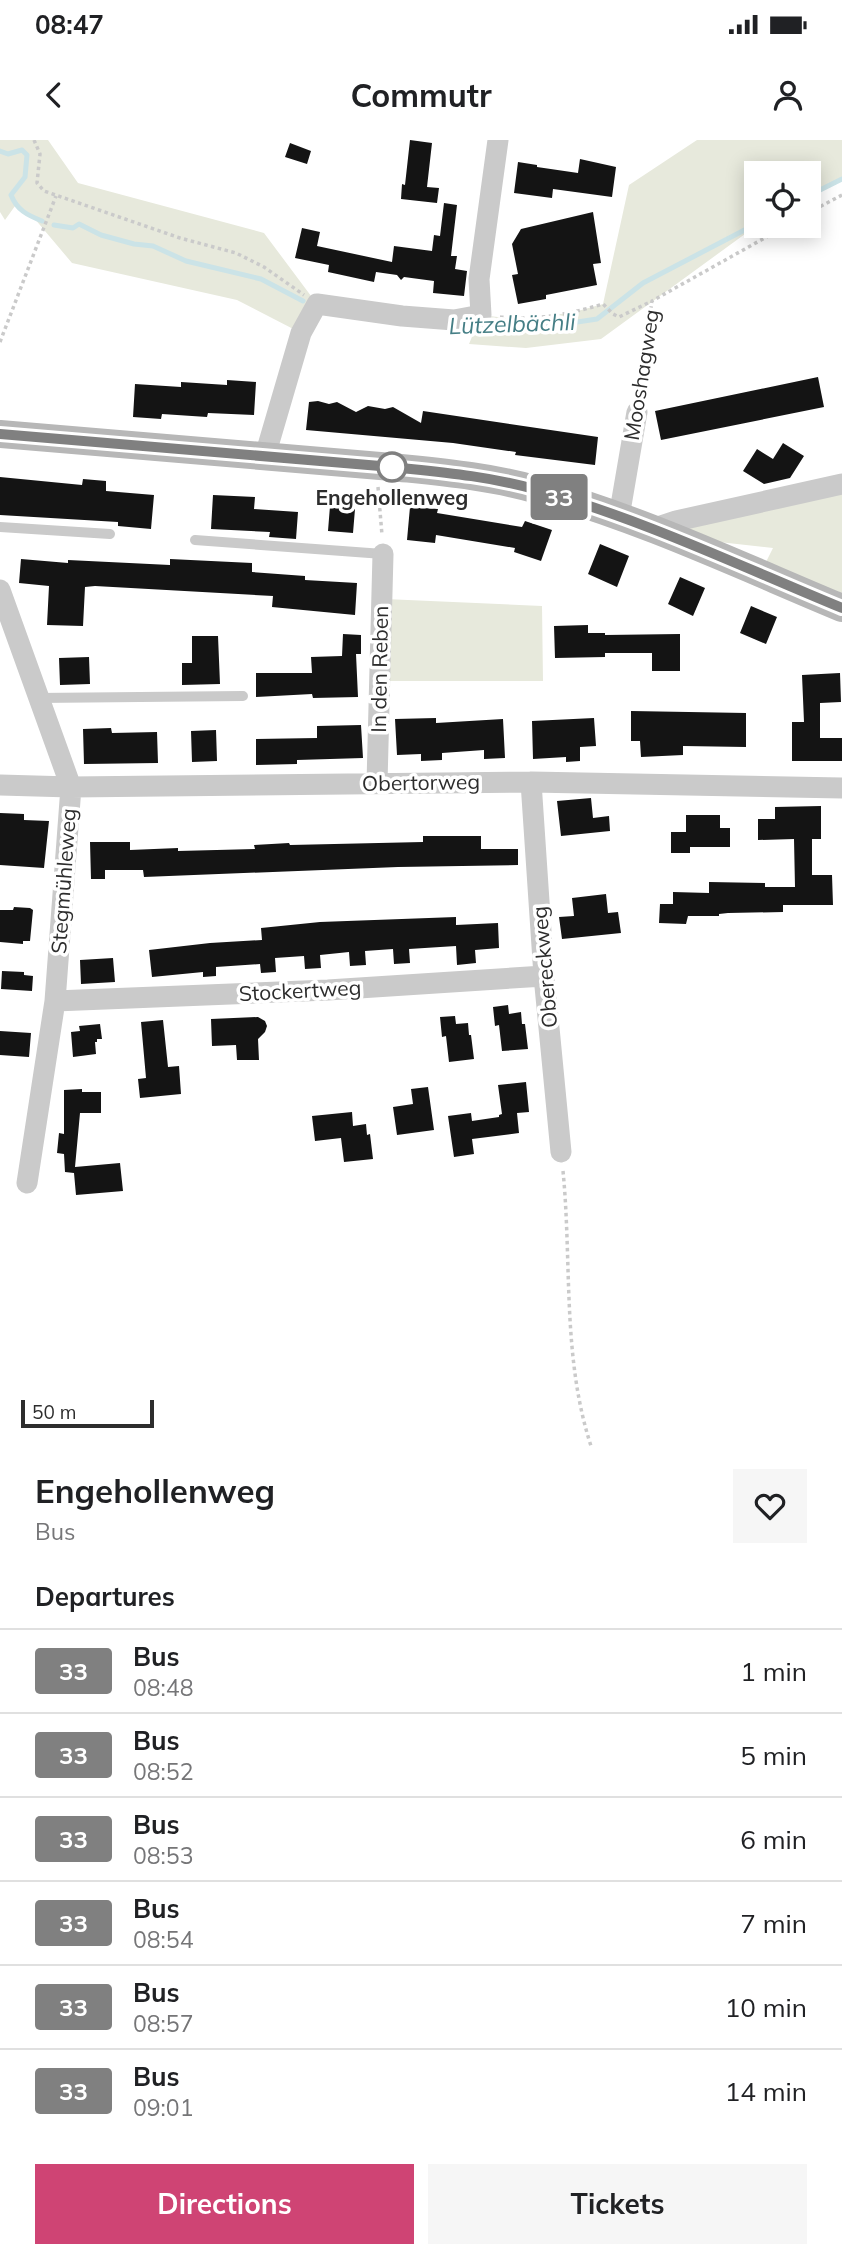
<!DOCTYPE html>
<meta charset="utf-8">
<style>
body{margin:0;font-family:Mulish,sans-serif;background:#f6f6f6;color:#202124;height:100vh;display:flex;flex-direction:column;font-size:26px;white-space:nowrap}
*{box-sizing:border-box;margin:0}
p{font-size:23px;color:#757577}
.icon{flex:none;width:38px;height:38px;fill:none;stroke:currentColor;stroke-width:2;stroke-linecap:round;stroke-linejoin:round}
.map{position:relative;height:1306px;overflow:hidden}
.details{display:flex;flex-direction:column;background:#fff;flex:1}
.details>*{flex:none}
.badge{padding:0 14px;border-radius:5px;font-size:24px;line-height:46px}
.fabs{position:absolute;left:744px;top:21px;display:grid;gap:14px}
.fabs a{display:grid;place-items:center;width:77px;height:77px;border-radius:0px;background:#fff;box-shadow:0 4px 18px #0003;font-size:35px}
.scale{position:absolute;left:21px;bottom:18px;width:133px;box-sizing:border-box;padding-left:7px;border:4px solid #2d2d2d;border-top:0;font-size:19px;line-height:24px;white-space:nowrap;color:#2d2d2d;-webkit-text-stroke:5px #fff;paint-order:stroke}
.map>.badge{position:absolute;translate:-50% -50%;box-shadow:0 0 0 4px #fff}
h2{padding:0 35px;font-size:26px;line-height:63px}
.round{display:grid;place-items:center;flex:none;width:74px;height:74px;border-radius:0px;background:#f6f6f6}
.headline{display:flex;align-items:center;justify-content:space-between;height:119px;padding:0 35px}
h1{font-size:33px;font-weight:700;line-height:52px}
.cta{display:flex;gap:14px;margin-top:auto;padding:14px 35px}
.cta a{flex:1;height:80px;border-radius:0px;background:#cf4474;color:#fff;font-size:28px;font-weight:700;line-height:80px;text-align:center}
.cta a+a{background:#f6f6f6;color:#202124}
ul{padding:0;list-style:none}
li{display:flex;align-items:center;gap:21px;height:84px;padding:0 35px;border-top:2px solid #e0e0e0}
li div{flex:1}
li b{display:block;font-size:26px}
li em{font-style:normal}
li .badge{min-width:77px;font-weight:700;text-align:center}
.status{display:flex;justify-content:space-between;align-items:center;height:49px;padding:0 35px;background:#fff;direction:ltr}
.status svg{height:19px;fill:currentColor}
header{display:flex;justify-content:space-between;align-items:center;height:91px;padding:0 35px;background:#fff;font-size:32px;font-weight:700}
.map>svg:first-child{display:block}
</style>
<div class="status"><b>08:47</b><svg viewBox="0 0 49 12"><path d="M0 12V9h3v3zM5 12V6h3v6zM10 12V3h3v9zM15 12V0h3v12zM26 1h20v11H26zM47 4h2v5h-2z"/></svg></div>
<header><svg class="icon" aria-label="back" viewBox="0 0 24 24"><path d="M15 5l-7 7 7 7"/></svg>Commutr<svg class="icon" aria-label="person" viewBox="0 0 24 24"><circle cx="12" cy="8" r="4"/><path d="M4 21q1-7 8-7t8 7"/></svg></header>
<div class="map">
<svg width="842" height="1306" viewBox="0 0 842 1306">
<rect width="100%" height="100%" fill="#fff"/>
<!-- green -->
<path fill="#e7e9dc" d="M0 0H48L78 43 264 93 317 164 301 193 237 160 72 123 34 78 15 66 5 80 0 72Z
M697 0H842V37L809 55 808 33H756V86L601 199 526 208 469 204 481 175 522 180 574 172 603 164 629 45Z
M842 344V453L764 426 773 408 719 402 681 389Z
M385 459 542 466 543 541H387Z"/>
<g fill="none" stroke-linecap="round" stroke-linejoin="round">
<!-- stream -->
<path stroke="#cbe3e7" stroke-width="5" d="M0 11 8 14 22 10 27 15 25 37 11 55C17 70 27 75 42 81
M808 56 842 39
M54 85 73 88 79 84 101 95 134 104 153 106 186 121 261 139 303 161
M465 187 551 186 597 179 643 143 756 84"/>
</g>
<!-- building -->
<path fill="#141414" d="M410 0 432 3 427 47 439 48 437 63 401 59 402 44 405 45Z
M290 3 311 11 307 24 285 17Z
M580 19 616 27 612 57 553 49 552 58 514 53 518 22 537 25V27L578 33Z
M444 63 457 65 451 116H457L455 129 467 131 464 156 433 153 434 141 404 137 401 140 397 135 376 132 374 142 328 132 329 125 295 118 302 88 320 92 317 106 392 122 394 106 432 111 434 95 440 96Z
M593 72 601 123 593 124 597 145 546 155V159L518 164 512 135 518 134 512 104 521 89Z
M818 237 824 267 661 300 655 271Z
M227 240 256 242 254 275 208 273 207 277 162 274 161 279 133 277 135 244 181 247V242L227 245Z
M318 261 329 264 337 262 356 272 368 266 385 269 393 267 421 283 423 271 598 297 595 325 515 315 516 312 453 303 306 290 309 262Z
M783 303 804 316 790 338 764 344 743 331 757 309 773 319Z
M0 337 82 345 83 339 106 341V351L154 355 151 389 118 386V382L0 375Z
M213 355 255 357 254 369 298 372 296 399 269 397 270 392 211 389Z
M330 366 355 369 353 393 328 391Z
M410 367 438 369 437 373 522 387 525 381 552 390 541 421 514 412 515 408 436 395 435 403 407 400Z
M600 404 629 416 617 447 588 434Z
M21 419 68 423V420L170 425V419L252 423V432L305 436V440L357 443 355 475 272 467 273 456 95 446 85 447 83 486 47 485 49 446 19 443Z
M680 437 705 448 693 476 668 464Z
M751 466 777 477 766 504 740 493Z
M588 485V493H605V495L680 494V531H652V513H605V517L555 518 554 486Z
M343 494 361 495V514H356L358 557 313 558 312 554 256 557V533H312L311 517 342 516Z
M192 496H218L220 544 182 545V523H192Z
M89 517 90 544 60 545 59 518Z
M840 533 841 562 820 563V598H842V621H792V582H804L802 535Z
M631 571 746 573V607L683 606V615L641 617 640 601H631Z
M436 578V583L503 579 505 618 484 619V610L442 613V620L421 621V614L397 615 395 579Z
M594 578 596 606 580 607V621L566 622V617L533 619 532 581Z
M361 585 363 618 297 620V624L256 625V599L317 598V586Z
M111 588 112 593 157 592 158 623 84 624 83 589Z
M216 590 217 621 192 622 191 591Z
M591 658 593 678 609 676 610 691 561 696 557 661Z
M821 666V699H812V735H832L833 765H783V772L728 773 719 774V776H688L686 784 659 783 660 764H673V752L709 753V742L765 743V747H795L794 699 758 700V679H775V667Z
M0 673 24 674V680L49 681 44 728 0 725Z
M686 675H720V688H730V707H690V713H671V692H686Z
M423 696H481V709H518V725L398 727 144 737 143 730H105V739H91L90 702H130V710L178 708V711L255 709 254 705 289 703 290 705 423 702Z
M606 754 608 773 618 772 621 793 562 799 559 777 574 776 572 758Z
M14 767 30 768 33 770 30 801H23V804L0 802V770H13Z
M456 777V785L498 783 499 808 475 810 476 823 457 825 456 806 409 809 410 823 394 824 393 809 365 811 366 825 350 826 349 812 320 815 321 828 305 829 304 816 275 818 276 832 261 833 260 824 216 827V836L203 837V832L152 837 149 810 210 803 262 800 261 788 320 782Z
M113 818 115 842 81 844 80 820Z
M2 831 24 832V835L33 836 32 851 1 849Z
M508 865 509 874 521 872 522 884H525L528 909 502 911 499 885 495 886 493 867Z
M455 876 456 884 468 883 469 895H471L474 919 449 922 446 896 442 897 440 877Z
M258 877 265 881 267 886 265 892 258 899 259 920H237L236 905 212 906 211 879Z
M163 880 168 927 179 926 181 954 140 958 138 939 146 938 141 882Z
M100 884 102 899H97V902H95L96 914 73 917 71 892 80 891 79 886Z
M0 891 31 893 29 917 0 915Z
M526 942 529 972 517 973 519 993 472 999 474 1014 454 1017 448 976 471 973 472 981 499 977V975L502 974 498 945Z
M428 947 434 990 397 995 393 967 413 964 411 949Z
M82 949V952H101V973H80L75 1027 120 1023 123 1051 76 1055 74 1033 65 1032 64 1014 57 1013 59 993 64 994V950Z
M352 972 353 986 366 984 367 995 370 994 373 1019 344 1022 341 998 315 1001 312 976Z"/>
<g fill="none" stroke-linecap="round" stroke-linejoin="round">
<!-- path -->
<path stroke="#cacaca" stroke-width="3.5" stroke-dasharray="3.5 3.5" stroke-linecap="butt" d="M34 0 40 14 37 43 44 51 180 98 236 113 264 127 304 155
M808 73 842 55
M500 177C535 181 570 174 603 164L613 174 619 177 652 161
M0 202 56 56
M639 253 652 161 786 86
M378 347 382 395
M563 1031C572 1123 562 1217 591 1306"/>
<!-- lane -->
<path stroke="#cacaca" stroke-width="10" d="M0 387 110 394
M195 400 383 414
M37 558 243 556"/>
<!-- street -->
<path stroke="#cacaca" stroke-width="21" d="M265 316 301 193 317 164 402 176 454 180 481 175 479 139 498 0
M619 377 637 272
M652 389 676 381 842 344
M0 450 71 647 55 861 27 1043
M531 642 544 836 561 1012
M377 643 383 414
M0 645 71 647 531 642 842 648
M55 861 328 850 544 836"/>
<!-- secondary -->
<path stroke="#b7b7b7" stroke-width="28" d="M0 294 392 327C439 332 488 336 534 349 640 378 741 426 842 468"/>
</g>
<g fill="none" stroke-linecap="round" stroke-linejoin="round">
<!-- line casing -->
<g stroke="#fff" stroke-width="16">
<path id="line" d="M0 294 392 327C439 332 488 336 534 349 640 378 740 426 842 468"/>
</g>
<!-- line -->
<use href="#line" stroke="#808080" stroke-width="10"/>
</g>
<!-- markers -->
<circle fill="#fff" stroke="#808080" stroke-width="3.5" cx="392" cy="327" r="14"/>
<g text-anchor="middle" stroke-width="7" stroke-linejoin="round" paint-order="stroke">
<!-- street labels -->
<g font-size="21" fill="#2d2d2d" stroke="#fff">
<text transform="translate(642 235) rotate(-81)" y="7">Mooshagweg</text>
<text transform="translate(380 529) rotate(-89)" y="7">In den Reben</text>
<text transform="translate(421 643) rotate(-1)" y="7">Obertorweg</text>
<text transform="translate(64 741) rotate(-86)" y="7">Stegmühleweg</text>
<text transform="translate(545 827) rotate(-95)" y="7">Obereckweg</text>
<text transform="translate(300 851) rotate(-3)" y="7">Stockertweg</text>
</g>
<!-- stop labels -->
<g font-size="21" font-weight="bold" fill="#2d2d2d" stroke="#fff">
<text x="392" y="365">Engehollenweg</text>
</g>
<!-- water labels -->
<g font-size="23" font-style="italic" fill="#457e85" stroke="#fff">
<text transform="translate(512 184) rotate(-2)" y="8">Lützelbächli</text>
</g>
</g>
</svg>
<div class="fabs">
<a><svg class="icon" aria-label="locate" viewBox="0 0 24 24"><circle cx="12" cy="12" r="6"/><path d="M12 2v4M12 18v4M2 12h4M18 12h4"/></svg></a>
</div>
<div class="scale">50 m</div>
<b class="badge" style="left:559px;top:357px;background:#808080;color:#fff">33</b>
</div>
<section class="details">
<div class="headline"><div><h1>Engehollenweg</h1><p>Bus</p></div><a class="round"><svg class="icon" aria-label="heart" viewBox="0 0 24 24"><path d="M12 20l-8-8c-3-5 5-10 8-4 3-6 11-1 8 4z"/></svg></a></div>
<h2>Departures</h2>
<ul>
<li><span class="badge" style="background:#808080;color:#fff">33</span><div><b>Bus</b><p>08:48</p></div><em>1 min</em></li>
<li><span class="badge" style="background:#808080;color:#fff">33</span><div><b>Bus</b><p>08:52</p></div><em>5 min</em></li>
<li><span class="badge" style="background:#808080;color:#fff">33</span><div><b>Bus</b><p>08:53</p></div><em>6 min</em></li>
<li><span class="badge" style="background:#808080;color:#fff">33</span><div><b>Bus</b><p>08:54</p></div><em>7 min</em></li>
<li><span class="badge" style="background:#808080;color:#fff">33</span><div><b>Bus</b><p>08:57</p></div><em>10 min</em></li>
<li><span class="badge" style="background:#808080;color:#fff">33</span><div><b>Bus</b><p>09:01</p></div><em>14 min</em></li>
</ul>
<div class="cta"><a>Directions</a><a>Tickets</a></div>
</section>
